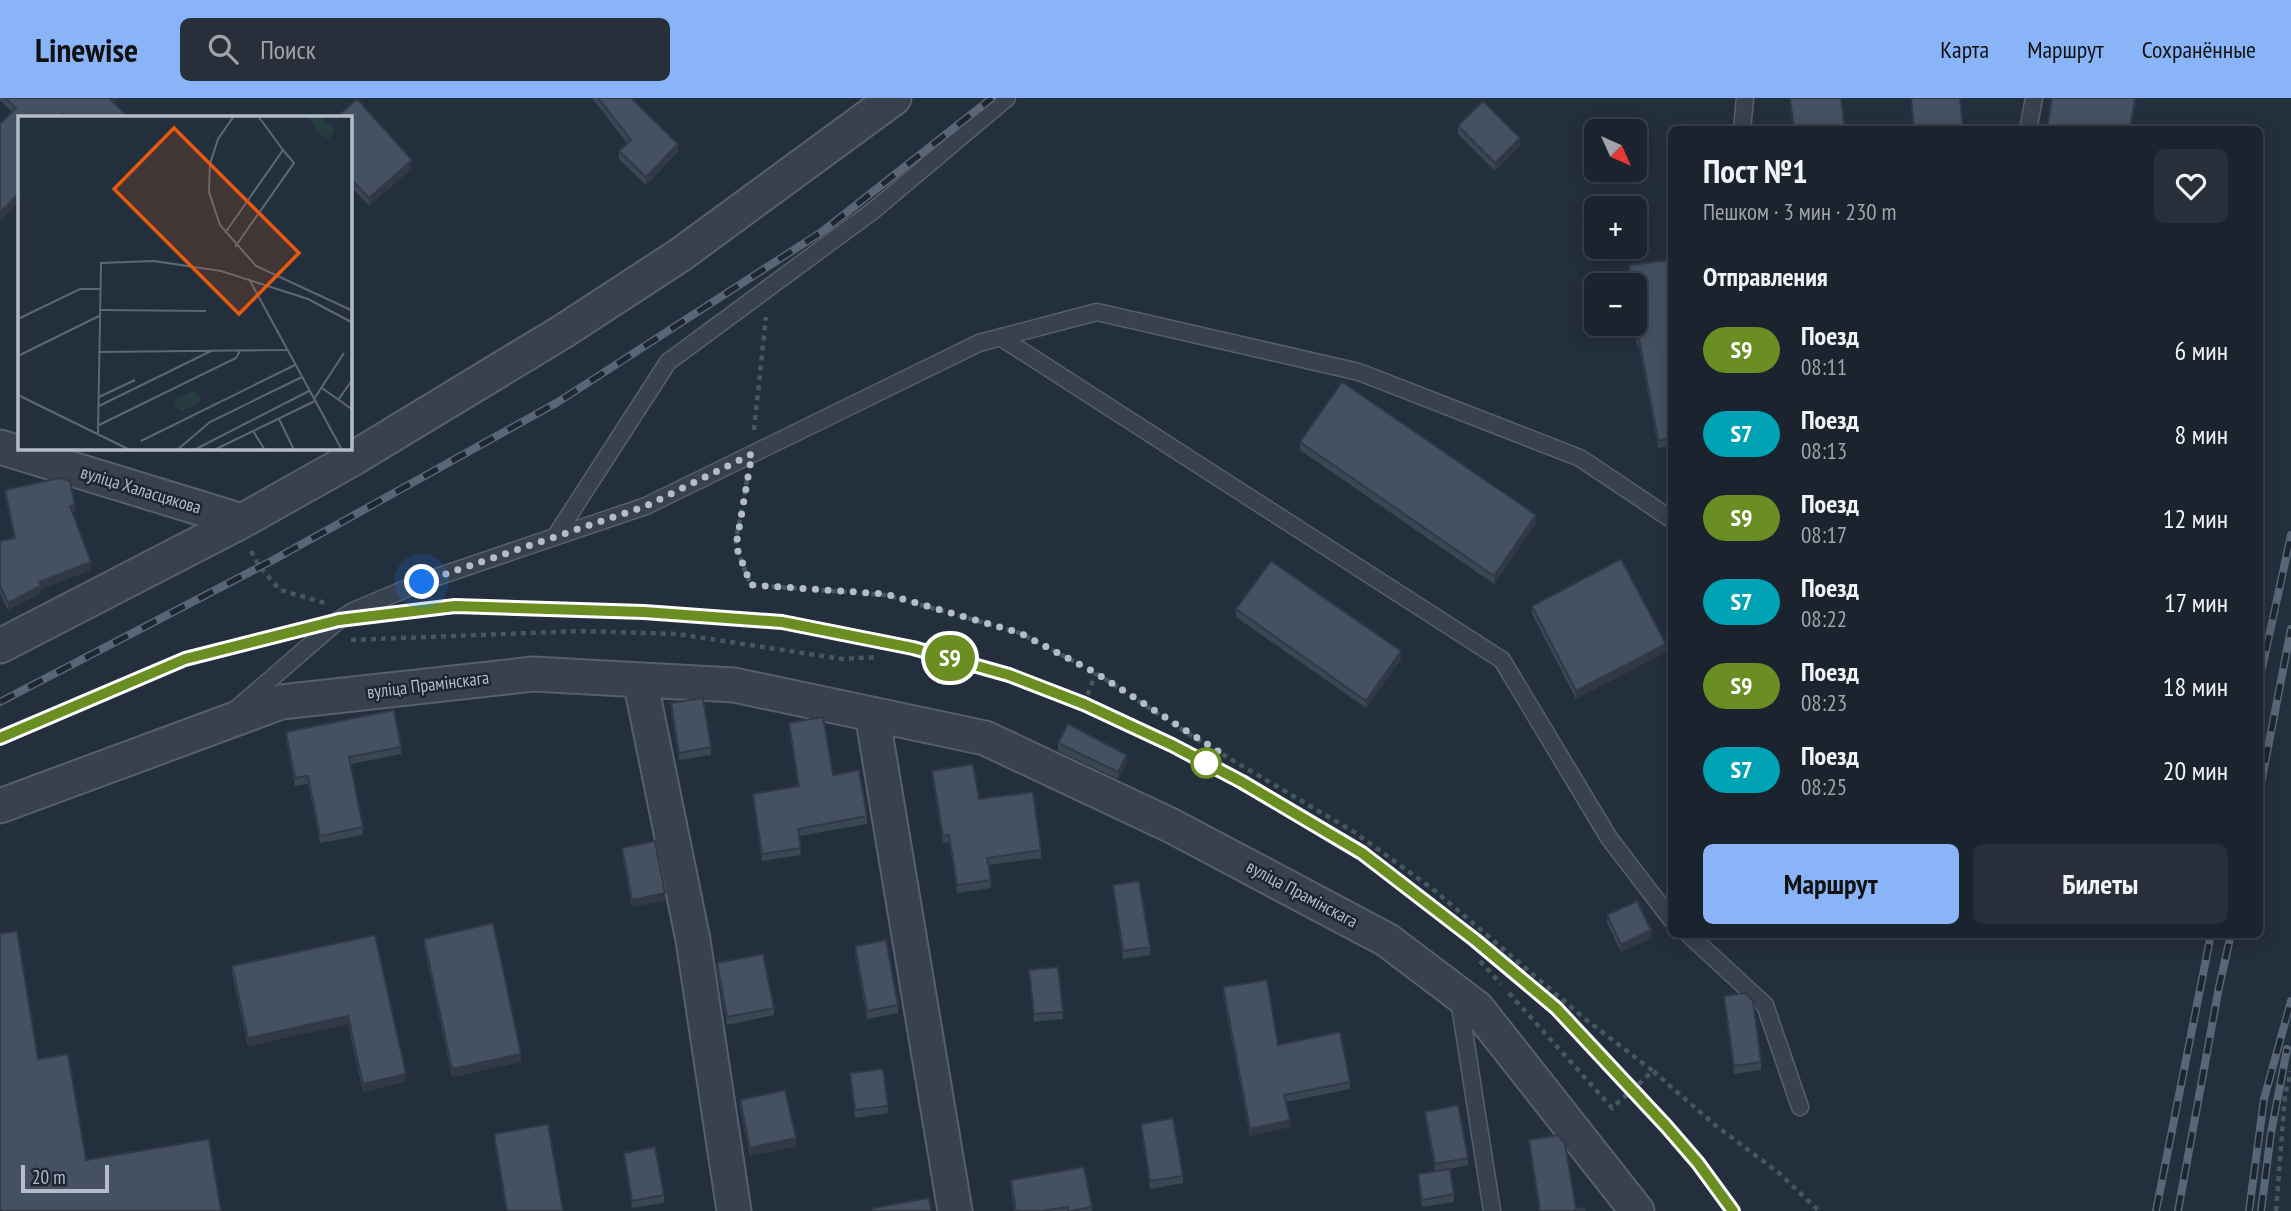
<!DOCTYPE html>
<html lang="ru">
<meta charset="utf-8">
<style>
body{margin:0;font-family:"PT Sans Narrow",sans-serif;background:#282f3a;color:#f1f3f6;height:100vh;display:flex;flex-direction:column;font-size:26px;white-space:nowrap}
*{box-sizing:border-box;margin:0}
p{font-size:23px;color:#a0a4aa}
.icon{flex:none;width:38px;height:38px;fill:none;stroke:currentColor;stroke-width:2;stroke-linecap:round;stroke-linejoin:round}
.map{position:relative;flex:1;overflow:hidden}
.side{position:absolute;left:1668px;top:28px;width:595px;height:812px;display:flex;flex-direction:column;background:#1b232e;border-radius:10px;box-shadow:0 4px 18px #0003,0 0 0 2px #39404a}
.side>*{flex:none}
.badge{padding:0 14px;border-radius:23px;font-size:24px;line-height:46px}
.needle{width:46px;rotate:135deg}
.buttons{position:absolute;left:1584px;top:21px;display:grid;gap:14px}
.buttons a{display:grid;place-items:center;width:63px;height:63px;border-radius:10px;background:#1b232e;box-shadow:0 4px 18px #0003,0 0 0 2px #39404a;font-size:35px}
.scale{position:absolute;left:21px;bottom:18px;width:88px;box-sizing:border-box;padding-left:7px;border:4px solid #b4bcc9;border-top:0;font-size:19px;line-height:24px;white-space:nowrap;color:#b4bcc9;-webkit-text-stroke:5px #1d2633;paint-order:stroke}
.you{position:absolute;width:35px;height:35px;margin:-18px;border:5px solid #fff;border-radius:50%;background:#1a73e8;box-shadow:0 0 0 10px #1a73e833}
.map>.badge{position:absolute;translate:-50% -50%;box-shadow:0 0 0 4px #fff}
h2{padding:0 35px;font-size:26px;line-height:63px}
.round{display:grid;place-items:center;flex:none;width:74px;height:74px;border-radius:10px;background:#282f3a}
.summary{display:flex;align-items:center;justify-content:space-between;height:119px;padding:0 35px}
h1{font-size:33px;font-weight:600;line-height:52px}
.button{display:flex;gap:14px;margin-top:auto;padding:14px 35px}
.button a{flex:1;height:80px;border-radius:10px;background:#8ab4f8;color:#111;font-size:28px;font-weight:600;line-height:80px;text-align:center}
.button a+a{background:#282f3a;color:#f1f3f6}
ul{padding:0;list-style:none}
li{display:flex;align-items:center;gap:21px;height:84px;padding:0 35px}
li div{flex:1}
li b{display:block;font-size:26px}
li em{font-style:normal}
li .badge{min-width:77px;font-weight:700;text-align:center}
header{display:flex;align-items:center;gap:42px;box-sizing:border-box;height:98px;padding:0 35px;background:#8ab4f8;color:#111}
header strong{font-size:33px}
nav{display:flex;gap:38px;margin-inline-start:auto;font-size:24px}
.search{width:490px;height:63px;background:#282f3a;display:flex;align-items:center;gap:18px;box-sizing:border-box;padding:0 24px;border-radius:10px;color:#a0a4aa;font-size:26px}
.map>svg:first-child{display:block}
</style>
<header>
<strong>Linewise</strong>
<div class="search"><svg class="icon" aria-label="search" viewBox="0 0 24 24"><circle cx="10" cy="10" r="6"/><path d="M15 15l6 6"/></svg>Поиск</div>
<nav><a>Карта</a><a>Маршрут</a><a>Сохранённые</a></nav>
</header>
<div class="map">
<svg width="2291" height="1113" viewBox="0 0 2291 1113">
<rect width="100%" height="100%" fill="#242f3e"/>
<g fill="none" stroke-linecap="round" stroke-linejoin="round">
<!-- service casing -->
<g stroke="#565f6c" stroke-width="19">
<path id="service" d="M1742 32 1745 0
M2028 32 2034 0
M1000 239 1502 562 1609 740 1671 821
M555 439 668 264 874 112 1007 0
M236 611 339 522 353 513 422 484 646 408 979 245 1097 214 1359 274 1580 360 1671 421
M1688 836 1765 907 1800 1009
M1459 901 1492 1113"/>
</g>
<!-- minor casing -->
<g stroke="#565f6c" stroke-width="37">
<path id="minor" d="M0 349 242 423
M0 548 242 423 354 360 562 234 680 157 894 0
M640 582 693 842 734 1113
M872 616 955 1113
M0 708 281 604 533 576 734 587 985 640 1172 728 1387 842 1477 910 1637 1113"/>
</g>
<!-- path -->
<path stroke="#44595c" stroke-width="4.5" stroke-dasharray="5 5" stroke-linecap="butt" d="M754 332 766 219
M747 382 735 448 751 487 886 497 1020 535 1096 575 1195 640 1354 734 1434 792 1584 920 1653 973
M251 453 259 468 280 492 325 505
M351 542 580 533 677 536 842 561 879 559
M1084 606 1096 575
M1480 863 1501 886
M1509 895 1612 1010 1653 973 1715 1027 1779 1075 1819 1113
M2276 1113 2285 997 2291 973"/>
<!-- service -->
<use href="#service" stroke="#38414e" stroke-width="16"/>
<!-- minor -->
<use href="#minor" stroke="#38414e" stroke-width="33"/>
<!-- rail casing -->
<g stroke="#5a6575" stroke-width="8">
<path id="rail" d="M2259 584 2291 437
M0 604 275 461 558 304 823 133 992 0
M0 640 185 560 339 522 455 508 644 515 781 524 913 550 1009 577 1084 606 1172 647 1243 684 1362 755 1475 842 1556 910 1634 991 1698 1065 1733 1113
M2259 696 2291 531
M2156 1113 2211 836
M2178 1113 2219 889 2231 836
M2249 1113 2264 1001 2291 903
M2261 1113 2271 1035 2287 951"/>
</g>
<!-- rail -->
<use href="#rail" stroke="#1d2633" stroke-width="5" stroke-dasharray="16" stroke-linecap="butt"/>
</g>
<!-- wall -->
<path fill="#3b4654" d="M0 0H118L113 5 128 19H19V103L0 123 12 14 0 2Z
M592 0H633L632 1 678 54 646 87 619 61V53L627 45Z
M350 19 412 70 369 108 350 87Z
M1458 28 1520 47 1495 73 1458 36Z
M1671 162V348L1658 350 1639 248H1637L1634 224V187H1630L1629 167Z
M1300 344 1536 425 1494 486 1300 352Z
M5 392 75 414 73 415 91 472 41 491V495L8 512 0 496V443L14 440 5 399Z
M1532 508 1666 554 1576 601 1532 516Z
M1236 511 1401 561 1366 610 1236 519Z
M671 605 711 649V657L679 662 671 613Z
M789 625 867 718V726L799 738 801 757 762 763 753 703V696L798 689 789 632Z
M286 634 401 649V656L351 666 363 729V737L320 745 308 686 295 688 286 641Z
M1058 645 1127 664 1118 681 1058 653Z
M932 673 979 701 1041 752V760L989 767 991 790 957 795 949 744 943 745 932 680Z
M622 750 665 802 632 809 622 757Z
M1113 787 1150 849V857L1123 861 1113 795Z
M1607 817 1651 840 1621 854 1607 825Z
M375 837 406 983 363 994 348 926 248 948 232 876V868Z
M424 841 521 964 452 979 424 848Z
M855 848 898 907V915L867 921 855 856Z
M717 865 774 910V917L727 927 717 873Z
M1029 872 1063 914V921L1034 924Z
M1223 889 1278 947 1350 984V991L1286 1004 1290 1029 1250 1038 1223 897Z
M1724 898 1761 964V972L1734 976 1724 905Z
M850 975 888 1008V1015L855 1020Z
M740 1002 796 1048 750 1058 740 1009Z
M1425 1014 1468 1060V1067L1450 1071 1454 1096V1104L1422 1109 1418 1084V1076L1435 1073 1425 1021Z
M1141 1026 1183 1078V1085L1150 1091 1141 1033Z
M494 1036 563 1113H506L494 1043Z
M1529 1042 1576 1111 1585 1113H1539L1529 1049Z
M624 1055 664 1097V1105L632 1110 624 1062Z
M1011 1082 1092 1109V1113H1014L1011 1090Z"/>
<!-- shaded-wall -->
<path fill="#303945" d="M111 0H118L110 9V1Z
M2135 0H2137L2131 32H2130Z
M1520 40V47L1495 73V65Z
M678 46V54L646 87V79Z
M412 62V70L369 108V100Z
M19 95V103L0 123V115Z
M75 407V414L70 415V408Z
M1536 417V425L1494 486V478Z
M91 464V472L41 491V495L8 512V505L39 484Z
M1666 546V554L1576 601V593Z
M1401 553V561L1366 610V603Z
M1127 657V664L1118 681V674Z
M665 795V802L632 809V802Z
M1651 832V840L1621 854V847Z
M348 918V926L248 948V940Z
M521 956V964L452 979V971Z
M406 976V983L363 994V986Z
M1290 1022V1029L1250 1038V1031Z
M796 1040V1048L750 1058V1050Z"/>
<!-- building -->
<path fill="#455162" stroke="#303945" stroke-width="2" d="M5 0H111L110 1 128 19H65L62 16 59 19H19V95L0 115V26L16 10Z
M598 0H631L678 46 646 79 619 53 631 42Z
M1790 0H1841L1845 32H1794Z
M1911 0H1960L1963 32H1914Z
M2052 0H2135L2130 32H2047Z
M357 1 412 62 369 100 350 80V19H337Z
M1483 3 1520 40 1495 65 1458 28Z
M1671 162V340L1658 343 1639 240 1637 241 1634 217V187H1631L1629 167Z
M1342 284 1536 417 1494 478 1300 344Z
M59 380 70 383 75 407 70 408 91 464 39 484 41 488 8 505 0 488V443L15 440 5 392Z
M1621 461 1666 546 1576 593 1532 508Z
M1271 463 1401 553 1366 603 1236 511Z
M703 600 711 649 679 655 671 605Z
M394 612 401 649 349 659 363 729 320 738 308 678 295 680 286 634Z
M823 619 833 677 859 672 867 718 798 731 801 750 762 756 753 696 799 688 789 625Z
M1068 626 1127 657 1118 674 1058 645Z
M973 666 979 701 1033 694 1041 752 987 760 991 782 957 787 949 737 943 738 932 673Z
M655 743 665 795 632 802 622 750Z
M1139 783 1150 849 1123 853 1113 787Z
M1637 803 1651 832 1621 847 1607 817Z
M493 825 521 956 452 971 424 841Z
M17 833 38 961 68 956 86 1062 209 1041 221 1113H0V836Z
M375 837 406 976 363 986 348 918 248 940 232 868Z
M886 842 898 907 867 913 855 848Z
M763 856 774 910 727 919 717 865Z
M1058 869 1063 914 1034 916 1029 872Z
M1267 882 1278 947 1340 934 1350 984 1284 997 1290 1022 1250 1031 1223 889Z
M1745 895 1753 903 1761 964 1734 968 1724 898Z
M883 971 888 1008 855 1012 850 975Z
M785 992 796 1040 750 1050 740 1002Z
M1458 1007 1468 1060 1435 1066 1425 1014Z
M1173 1020 1183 1078 1150 1083 1141 1026Z
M548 1026 563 1113H507L494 1036Z
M1558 1037 1565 1046 1576 1111 1585 1110V1113H1540L1529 1042Z
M655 1049 664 1097 632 1103 624 1055Z
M1084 1069 1092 1109 1070 1113H1068V1109L1042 1113H1016L1011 1082Z
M1450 1071 1454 1096 1422 1102 1418 1076Z
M929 1100 931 1113H873V1110Z"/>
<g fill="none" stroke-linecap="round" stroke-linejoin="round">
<!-- line casing -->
<g stroke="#fff" stroke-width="16">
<path id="line" d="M0 640 185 561 339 522 455 508 644 514 782 524 913 550 1009 577 1084 606 1172 647 1242 684 1362 755 1475 842 1556 910 1666 1028 1698 1065 1733 1113"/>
</g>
<!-- line -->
<use href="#line" stroke="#6b8e23" stroke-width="10"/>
<!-- walk -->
<path stroke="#b4bcc9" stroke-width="7" stroke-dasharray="0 12.6" d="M422 484 646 408 752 356 736 448 751 487 886 496 1020 535 1096 575 1218 653 1206 665"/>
</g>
<!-- markers -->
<circle fill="#fff" stroke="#6b8e23" stroke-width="3.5" cx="1206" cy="665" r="14"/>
<g text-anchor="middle" stroke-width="5" stroke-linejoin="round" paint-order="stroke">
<!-- street labels -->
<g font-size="18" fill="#b4bcc9" stroke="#1d2633">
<text transform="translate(141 392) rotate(17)" y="6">вуліца Халасцякова</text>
<text transform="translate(428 587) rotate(-7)" y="6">вуліца Прамінскага</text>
<text transform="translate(1302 796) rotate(28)" y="6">вуліца Прамінскага</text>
</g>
</g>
<!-- overview -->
<g transform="translate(18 18)">
<rect width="334" height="334" fill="#242f3e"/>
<path d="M289 0H302L317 13 311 23 301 18ZM175 275 183 279 181 287 164 295 156 291 158 283Z" fill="#263c3f"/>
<path fill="none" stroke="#5e6776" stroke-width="2" d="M216 0 200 23 192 48 191 76 202 109 238 150 335 195M207 117 265 34 240 0M217 131 276 47 265 34M231 163 324 334M81 194 188 195M0 203 62 173H82M81 236 269 234M0 240 81 200M304 272 335 294M0 279 112 334M81 281 117 264M296 283 326 237M320 284 335 263M81 290 193 235M261 303 276 334M81 309 218 242 222 235M235 315 247 334M80 317 83 147 136 145 203 155 290 183 335 207M123 325 277 249M159 334 192 306 284 261M176 334 291 275M196 334 297 285"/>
<path fill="#e8590c" fill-opacity="0.15" stroke="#e8590c" stroke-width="3.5" d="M156 12 281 137 221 198 96 73Z"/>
<rect width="334" height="334" fill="none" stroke="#b4bcc9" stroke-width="3.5"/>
</g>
</svg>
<div class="buttons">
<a><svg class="needle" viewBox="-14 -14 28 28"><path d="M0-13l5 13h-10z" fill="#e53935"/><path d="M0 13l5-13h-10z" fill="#a0a4aa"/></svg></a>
<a>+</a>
<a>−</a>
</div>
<div class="scale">20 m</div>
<div class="you" style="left:422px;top:484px"></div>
<b class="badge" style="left:950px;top:560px;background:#6b8e23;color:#fff">S9</b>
<section class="side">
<div class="summary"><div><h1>Пост №1</h1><p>Пешком · 3 мин · 230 m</p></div><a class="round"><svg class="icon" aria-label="heart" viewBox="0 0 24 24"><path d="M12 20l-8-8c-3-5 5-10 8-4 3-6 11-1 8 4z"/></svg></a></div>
<h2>Отправления</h2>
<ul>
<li><span class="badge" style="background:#6b8e23;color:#fff">S9</span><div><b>Поезд</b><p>08:11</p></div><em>6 мин</em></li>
<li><span class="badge" style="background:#00a3b4;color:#fff">S7</span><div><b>Поезд</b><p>08:13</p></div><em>8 мин</em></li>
<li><span class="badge" style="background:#6b8e23;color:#fff">S9</span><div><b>Поезд</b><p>08:17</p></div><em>12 мин</em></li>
<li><span class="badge" style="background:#00a3b4;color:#fff">S7</span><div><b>Поезд</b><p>08:22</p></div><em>17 мин</em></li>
<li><span class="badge" style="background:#6b8e23;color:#fff">S9</span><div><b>Поезд</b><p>08:23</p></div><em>18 мин</em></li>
<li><span class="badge" style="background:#00a3b4;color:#fff">S7</span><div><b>Поезд</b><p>08:25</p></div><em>20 мин</em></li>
</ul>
<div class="button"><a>Маршрут</a><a>Билеты</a></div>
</section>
</div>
